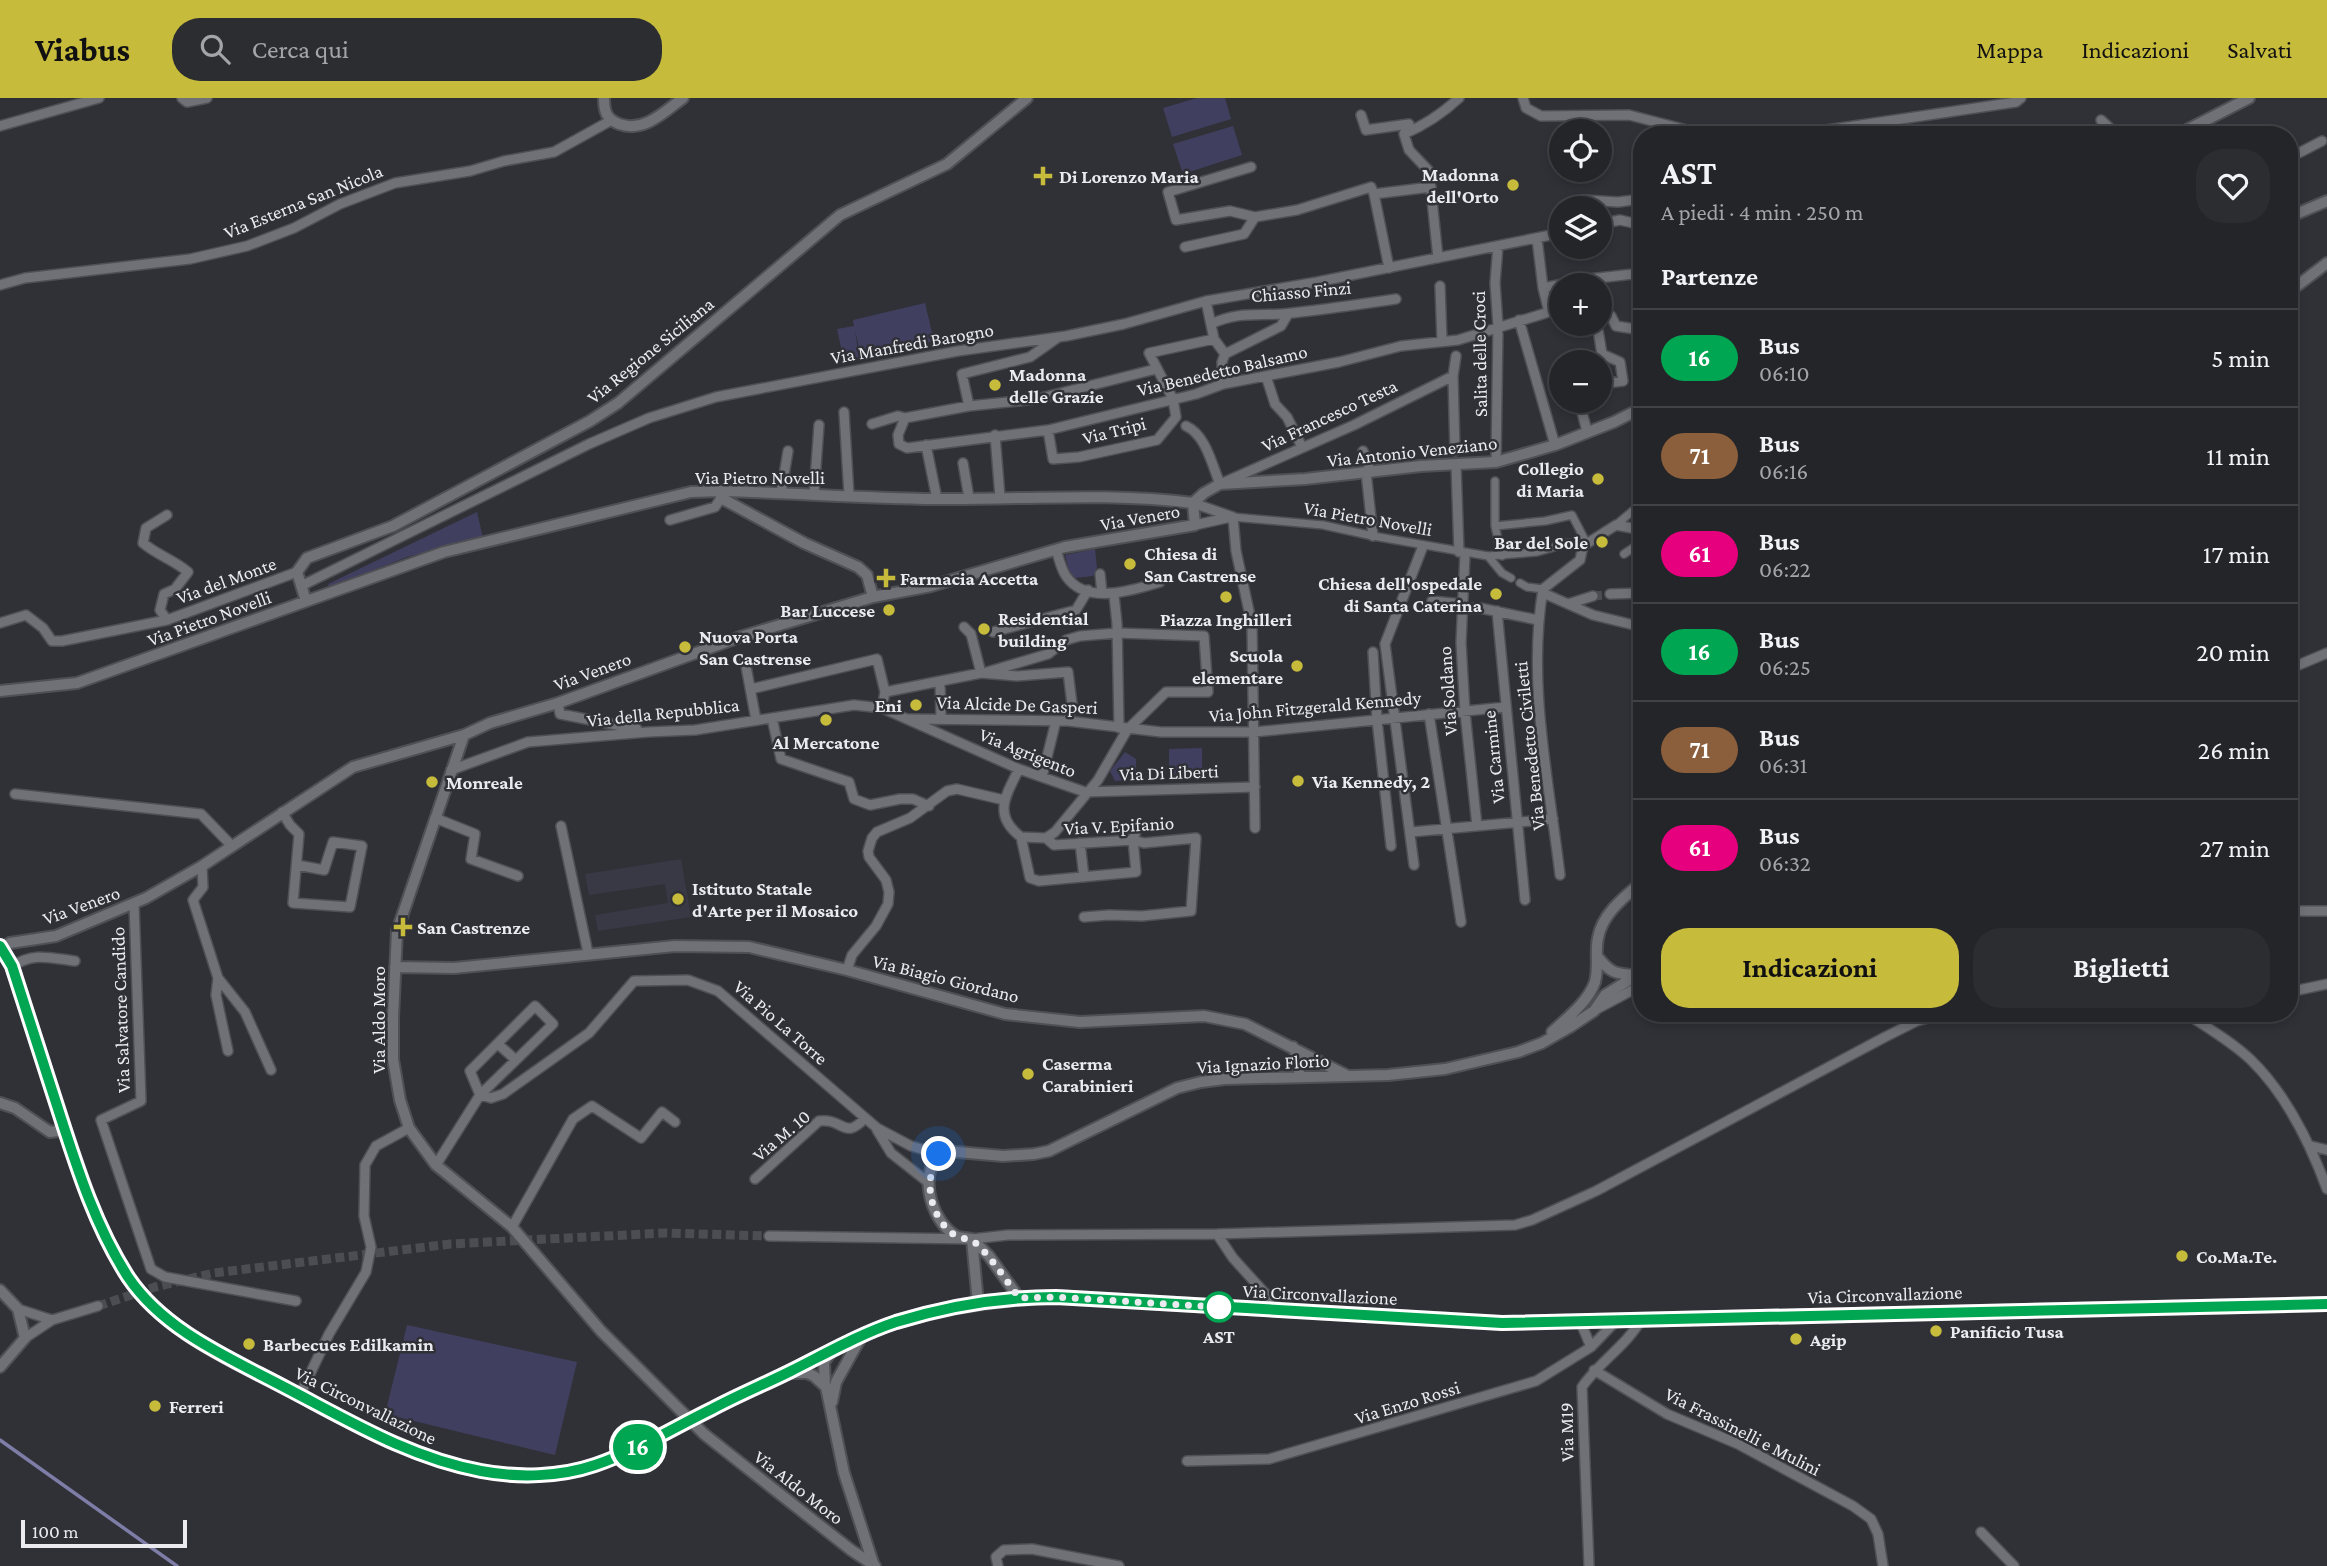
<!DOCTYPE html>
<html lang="it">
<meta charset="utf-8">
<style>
body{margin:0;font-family:"Crimson Pro",serif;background:#2c2d31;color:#f1f3f6;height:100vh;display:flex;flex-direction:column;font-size:26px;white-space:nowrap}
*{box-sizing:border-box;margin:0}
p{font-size:23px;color:#a3a5a8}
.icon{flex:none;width:38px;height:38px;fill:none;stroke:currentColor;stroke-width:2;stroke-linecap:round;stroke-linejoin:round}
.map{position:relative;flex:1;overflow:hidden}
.details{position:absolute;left:1633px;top:28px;width:665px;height:896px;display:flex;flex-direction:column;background:#242529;border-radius:28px;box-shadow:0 4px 10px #0003,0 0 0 2px #414246}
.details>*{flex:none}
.badge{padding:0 14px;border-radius:23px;font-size:24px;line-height:46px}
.tools{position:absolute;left:1549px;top:21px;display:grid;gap:14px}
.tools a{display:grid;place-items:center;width:63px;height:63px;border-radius:50%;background:#242529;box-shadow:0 4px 10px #0003,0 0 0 2px #414246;font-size:35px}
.scale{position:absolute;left:21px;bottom:18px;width:166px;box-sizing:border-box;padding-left:7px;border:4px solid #ebebef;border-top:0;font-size:19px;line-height:24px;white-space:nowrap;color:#ebebef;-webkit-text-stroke:5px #303137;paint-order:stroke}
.you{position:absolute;width:35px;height:35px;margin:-18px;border:5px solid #fff;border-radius:50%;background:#1a73e8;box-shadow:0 0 0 10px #1a73e833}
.map>.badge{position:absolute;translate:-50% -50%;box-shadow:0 0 0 4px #fff}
h2{padding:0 28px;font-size:26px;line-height:63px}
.round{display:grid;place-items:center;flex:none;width:74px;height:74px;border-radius:28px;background:#2c2d31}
.head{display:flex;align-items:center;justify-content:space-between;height:119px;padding:0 28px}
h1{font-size:33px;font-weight:700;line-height:52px}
.cta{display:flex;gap:14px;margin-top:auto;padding:14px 28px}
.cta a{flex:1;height:80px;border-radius:28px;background:#c7bb3c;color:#111;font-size:28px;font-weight:700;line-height:80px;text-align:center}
.cta a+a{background:#2c2d31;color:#f1f3f6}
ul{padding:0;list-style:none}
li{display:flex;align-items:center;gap:21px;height:98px;padding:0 28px;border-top:2px solid #414246}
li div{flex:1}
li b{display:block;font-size:26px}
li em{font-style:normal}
li .badge{min-width:77px;font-weight:700;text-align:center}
header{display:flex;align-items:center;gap:42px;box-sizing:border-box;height:98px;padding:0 35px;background:#c7bb3c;color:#111}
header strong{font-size:33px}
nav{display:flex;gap:38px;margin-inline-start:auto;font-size:24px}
.search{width:490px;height:63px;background:#2c2d31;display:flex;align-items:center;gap:18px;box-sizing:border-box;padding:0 24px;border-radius:28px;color:#a3a5a8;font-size:26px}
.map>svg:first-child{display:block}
</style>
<header>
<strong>Viabus</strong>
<div class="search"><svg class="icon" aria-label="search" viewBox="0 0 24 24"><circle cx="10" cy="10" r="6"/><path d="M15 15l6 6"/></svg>Cerca qui</div>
<nav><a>Mappa</a><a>Indicazioni</a><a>Salvati</a></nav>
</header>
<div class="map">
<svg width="2327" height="1468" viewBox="0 0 2327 1468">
<rect width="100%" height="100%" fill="#303137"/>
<!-- built -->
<path fill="#383945" d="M681 761 691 819 598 833 595 817 668 805 665 786 589 797 585 776Z"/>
<!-- green -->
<path fill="#403f5f" d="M1197 0H1225L1231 21 1172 39 1163 10Z
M1233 28 1242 57 1183 76 1173 46Z
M925 205 934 243 861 259 855 232 859 260 844 263 837 231 854 228 853 222Z
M477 414 483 440 407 459 329 490 328 486Z
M1095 451 1097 470 1093 478 1075 480 1069 473 1065 457Z
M1202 650V679H1169V651Z
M1125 654 1136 661V681L1115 683 1110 673Z
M407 1227 577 1264 555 1357 385 1316Z"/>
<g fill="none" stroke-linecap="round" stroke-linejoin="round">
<!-- stream -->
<path stroke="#7d7da7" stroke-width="3.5" d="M0 1342 177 1468"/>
<!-- minor-tunnel -->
<path stroke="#4c4d53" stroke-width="9" stroke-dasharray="9 4.5" stroke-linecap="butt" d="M1593 498 1606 497
M98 1208 155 1189 214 1175 450 1146 665 1135 769 1138"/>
<!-- pedestrian casing -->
<g stroke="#4f5054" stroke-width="10">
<path id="pedestrian" d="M1495 383V428L1502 458
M1233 419 1323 427 1373 438 1488 458 1537 454 1568 445 1583 448
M1616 427 1642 405
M1495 428 1545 423 1572 417 1587 446
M1624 456 1642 444
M1488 458 1502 475 1511 480
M1520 485 1527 489 1543 491"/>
</g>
<!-- minor casing -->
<g stroke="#4f5054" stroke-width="12">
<path id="minor" d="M182 0 187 4 207 0
M1523 0 1526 10 1541 18 1629 17 1706 37
M1361 17 1366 32 1409 26 1404 36
M2101 22 2117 37
M0 28 99 0
M1793 37 2016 4 2021 0
M2289 60 2322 43
M1251 69 1168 94 1176 122 1230 113 1255 119 1297 112 1371 89 1374 96 1431 89
M1374 96 1389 170
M1583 102 1618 104 1642 101
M1600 126 1620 122 1642 127
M1537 141 1543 190 1549 214
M1185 149 1244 136 1255 119
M1438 160 1429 73 1409 52 1404 36C1425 27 1442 16 1459 0
M0 187 25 180 190 161 247 148 294 130 340 106 395 85 470 73 504 63 554 54 610 23
M1440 188 1442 243
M1543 190 1589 181 1642 175
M1206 203 1214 241 1225 256 1222 264 1223 286
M1600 216 1611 218 1616 228 1641 232
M1519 222 1555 347
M1211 226C1240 212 1262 219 1292 215 1327 211 1362 206 1396 201
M1597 226 1602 256 1620 264 1623 283 1600 286
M1225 256 1281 228 1288 216
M1266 278 1275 306 1287 319 1302 349
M1579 303 1587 333
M969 308 962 276 1030 259 1057 240
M844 314 849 397
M905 320 898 337 899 346 907 350 1048 332 1196 296 1223 286 1339 264 1401 248 1458 242 1549 214 1561 213
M872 326 898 318 905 320 969 308 1037 301 1156 271
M1186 328C1206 337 1212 367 1220 386L1354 327 1453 278
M1048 332 1053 361 1079 359 1157 342 1176 319 1173 301 1149 255 1214 241
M995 337 1000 399
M926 347 937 401
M1363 353 1371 374
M1455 353 1453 278 1456 258
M1496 364 1498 228 1495 185 1498 148
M963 365 969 400
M1456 367 1459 454
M1366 374 1373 438
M781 395 788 353
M814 396 819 327
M1193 405 1233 419
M1233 419 1236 453 1252 527 1255 730
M670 422 715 409 721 400
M1195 427 1231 419
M1056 452C1059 460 1061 471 1066 478 1086 508 1134 492 1160 484
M1465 456 1461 545 1465 614 1477 728
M1100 476 1102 495
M301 488 589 346 649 320 716 299 958 253 1066 238 1124 226 1206 203 1317 184 1561 135
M1543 495 1593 517 1642 529
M1610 496 1642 495
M1114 497 1117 526 1119 630
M1432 503 1462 506
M1568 506 1593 498
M1462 511 1480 510 1538 522
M1497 513 1525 802
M167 522 160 512 164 496 175 491 188 474C174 462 157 457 143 445L146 430 167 417
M0 525 26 517 43 530 52 543H62L167 522 297 474
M964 529 971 536 981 575
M993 534 1076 512 1088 492
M1373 554 1377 622 1391 748
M745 563 756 622
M2289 571 2327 555
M987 574 1048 556 1066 542 1080 538 1117 535 1204 538 1208 594H1166L1127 632 1098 682 1055 734 1046 740 1021 739C992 717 1006 697 1019 671
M940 584 941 620
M751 591 877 561 885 594 882 610
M885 594 981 575 1017 578 1068 574 1072 606 1068 623
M558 605 560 616 637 631
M1429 616 1461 824
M772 620 781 661 849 684 854 701 870 707 900 701H913L929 708
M909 621 1068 623 1161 634H1254L1506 609
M451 672 528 644 648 634 695 632 854 607 882 610 1019 671 1085 694 1255 689
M1042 679 1056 623
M15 696 201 716 232 748
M282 714 290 727 299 736 293 805 350 809 362 748 333 744 324 772 297 767
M435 720 475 736 471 761 518 778
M561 728 588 855
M1411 734 1553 721
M1021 739 1030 780 1039 783 1136 774 1133 742 1137 730
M1046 740 1054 747 1133 742 1144 745 1196 740 1191 813 1142 818 1109 817 1084 819
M1080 745 1084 779
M1414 767 1385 546 1423 448
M202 768 203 789 193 802 218 880 245 914 271 972
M1560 777C1549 683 1527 585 1543 491L1580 462 1583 448 1616 427 1642 432
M134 806 141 1003 101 1022 151 1171 165 1179 296 1203
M2289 810 2296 813H2327
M12 868C35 854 50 860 75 863
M847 872 852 857 876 828 888 806 889 794 886 782 869 759 868 753 872 740 877 734 910 720 947 693 957 691 1004 702
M218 880 216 897 228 953
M2289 894 2327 886
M1595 912 1642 887
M2185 915C2208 930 2232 944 2251 962 2287 997 2310 1045 2327 1091
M499 947 516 962
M877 1032 891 1055 929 1085
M2311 1048 2327 1052
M436 1067 480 997 553 926 535 908 470 973 480 997 491 1000 503 996 589 935 634 883 688 882 718 893 877 1030 911 1048 939 1056
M755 1081 819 1023C844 1020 844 1043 865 1020
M512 1129 573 1021 592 1008 641 1040 662 1014 675 1024
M1217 1136 1233 1160 1281 1213
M769 1138 972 1141 1008 1137 1217 1136 1515 1127 1532 1122 1596 1093 1885 939 1917 923 1945 915
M18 1211 52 1222
M1580 1223 1591 1249
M25 1240 52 1222 98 1208
M1594 1272 1667 1316 1738 1346 1853 1408 1871 1421 1878 1436 1883 1468
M300 1297 329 1236 366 1174 371 1149 364 1118 365 1067 376 1048 409 1030
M1187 1363 1269 1361 1536 1283 1591 1249 1616 1223
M1981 1434 2014 1468
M998 1468 996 1459 1004 1452 1032 1451 1119 1468
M1589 1468 1582 1289C1599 1264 1626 1248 1641 1222"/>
</g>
<!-- tertiary casing -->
<g stroke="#4f5054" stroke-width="14">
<path id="tertiary" d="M604 0C604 13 606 21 619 26 644 35 664 14 683 0
M2177 37 2249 0
M2289 119 2327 103
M2289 194 2327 165
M721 393V400L804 445 858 469 867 477 873 499
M1193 405 1204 395 1220 386 1305 381 1421 368 1496 364 1555 347 1614 324 1642 310
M306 503 297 474 307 460 393 428 590 323 618 305 840 117 947 66 1027 0
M0 593 77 585 444 454 691 394 721 393C792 395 864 400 935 401 1021 402 1107 394 1193 405
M464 637 397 833 393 920V961L400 1002 409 1030 436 1067 512 1129 601 1233 683 1315
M2 850 10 845 56 838 146 800 202 768 353 669 464 637 490 625 558 605 740 539 873 499 931 488 1065 449 1195 427 1193 405
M1597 858C1610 875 1615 876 1636 877
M395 869 454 870 675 848 749 849 847 872 1005 916 1080 924 1204 918 1245 926 1348 978
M1552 934C1567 920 1588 904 1595 884 1599 869 1595 854 1598 840 1602 816 1624 799 1642 784
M1293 949 1297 958 1300 979
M0 1005 15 1010 50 1034 65 1032
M972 1141C967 1140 960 1140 956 1138 930 1123 915 1068 946 1053L1003 1058 1034 1056 1049 1053 1177 990 1201 984 1225 981 1388 977 1445 971 1518 954 1542 945 1570 929 1594 913 1605 897 1642 874
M972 1141 989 1158 1019 1200
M972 1141 978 1205
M0 1192 18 1211 25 1240 0 1269
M788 1275H807L814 1278 826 1289 844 1375 874 1468
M825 1288 824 1264 833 1251
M832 1304 836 1284 861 1239
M704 1336 851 1452 875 1468"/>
</g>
<!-- secondary casing -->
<g stroke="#4f5054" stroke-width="16">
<path id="secondary" d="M0 848 12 868C29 920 46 972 62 1023 80 1077 97 1131 128 1179 165 1234 232 1262 288 1291 351 1324 411 1360 481 1373 518 1380 560 1379 595 1367 636 1353 674 1330 712 1311 738 1297 765 1286 791 1273 825 1256 860 1236 896 1224 948 1208 1002 1200 1056 1199L1502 1225 2327 1206"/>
</g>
<!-- pedestrian -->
<use href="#pedestrian" stroke="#707077" stroke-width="7"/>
<!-- minor -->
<use href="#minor" stroke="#707077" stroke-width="9"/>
<!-- tertiary -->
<use href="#tertiary" stroke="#707077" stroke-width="10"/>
<!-- secondary -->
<use href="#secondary" stroke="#7e7d9d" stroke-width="12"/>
<!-- tertiary-bridge casing -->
<g stroke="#4f5054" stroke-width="14" stroke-linecap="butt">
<path id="tertiary-bridge" d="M683 1315 704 1336"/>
</g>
<!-- tertiary-bridge -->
<use href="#tertiary-bridge" stroke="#707077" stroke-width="10"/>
</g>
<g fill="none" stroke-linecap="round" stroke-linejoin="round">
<!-- line casing -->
<g stroke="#fff" stroke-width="16">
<path id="line" d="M0 848 12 868C28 918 44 967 60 1017 78 1073 96 1129 128 1179 165 1234 232 1261 288 1291 351 1324 411 1360 481 1373 518 1380 560 1379 595 1367 636 1353 673 1330 712 1311 738 1297 765 1286 791 1273 825 1256 860 1236 896 1224 948 1208 1002 1199 1056 1199L1502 1225 2327 1206"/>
</g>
<!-- line -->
<use href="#line" stroke="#00a651" stroke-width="10"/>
<!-- walk -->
<path stroke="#ebebef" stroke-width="7" stroke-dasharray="0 12.6" d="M939 1056C923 1082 929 1117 953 1136 961 1141 970 1140 978 1147 994 1163 1006 1182 1019 1200L1056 1199 1231 1210 1219 1209"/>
</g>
<!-- markers -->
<g fill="#c7bb3c" stroke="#303137" stroke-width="2.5">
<path d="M1039.5 67.5h7v7h7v7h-7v7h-7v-7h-7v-7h7z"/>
<circle cx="1513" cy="87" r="7"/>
<circle cx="995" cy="287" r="7"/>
<circle cx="1598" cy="381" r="7"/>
<circle cx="1602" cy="444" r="7"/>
<circle cx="1130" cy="466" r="7"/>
<path d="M882.5 469.5h7v7h7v7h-7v7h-7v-7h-7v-7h7z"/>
<circle cx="1496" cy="496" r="7"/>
<circle cx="1226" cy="499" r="7"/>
<circle cx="889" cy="512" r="7"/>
<circle cx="984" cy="531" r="7"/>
<circle cx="685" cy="549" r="7"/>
<circle cx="1297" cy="568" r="7"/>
<circle cx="916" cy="607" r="7"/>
<circle cx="826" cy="622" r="7"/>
<circle cx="1298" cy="683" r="7"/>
<circle cx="432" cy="684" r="7"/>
<circle cx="678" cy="801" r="7"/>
<path d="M399.5 818.5h7v7h7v7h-7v7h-7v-7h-7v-7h7z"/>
<circle cx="1028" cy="976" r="7"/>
<circle cx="2182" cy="1158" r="7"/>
<circle cx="1936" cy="1233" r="7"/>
<circle cx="1796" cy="1241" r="7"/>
<circle cx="249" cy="1246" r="7"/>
<circle cx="155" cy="1308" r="7"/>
</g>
<circle fill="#fff" stroke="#00a651" stroke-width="3.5" cx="1219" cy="1209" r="14"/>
<g text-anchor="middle" stroke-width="5" stroke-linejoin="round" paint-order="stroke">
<!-- poi labels -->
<g font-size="19" font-weight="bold" fill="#ebebef" stroke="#303137" text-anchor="start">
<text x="1499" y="83" text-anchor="end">Madonna<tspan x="1499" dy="22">dell'Orto</tspan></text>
<text x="1059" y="85">Di Lorenzo Maria</text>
<text x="1009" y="283">Madonna<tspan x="1009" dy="22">delle Grazie</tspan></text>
<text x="1584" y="377" text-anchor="end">Collegio<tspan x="1584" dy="22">di Maria</tspan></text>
<text x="1588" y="451" text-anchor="end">Bar del Sole</text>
<text x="1144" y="462">Chiesa di<tspan x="1144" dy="22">San Castrense</tspan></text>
<text x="900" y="487">Farmacia Accetta</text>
<text x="1482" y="492" text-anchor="end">Chiesa dell'ospedale<tspan x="1482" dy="22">di Santa Caterina</tspan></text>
<text x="875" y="519" text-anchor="end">Bar Luccese</text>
<text x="998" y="527">Residential<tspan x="998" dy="22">building</tspan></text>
<text x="1226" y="528" text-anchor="middle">Piazza Inghilleri</text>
<text x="699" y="545">Nuova Porta<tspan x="699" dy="22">San Castrense</tspan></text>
<text x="1283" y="564" text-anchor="end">Scuola<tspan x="1283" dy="22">elementare</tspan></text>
<text x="902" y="614" text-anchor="end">Eni</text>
<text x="826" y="651" text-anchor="middle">Al Mercatone</text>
<text x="1312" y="690">Via Kennedy, 2</text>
<text x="446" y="691">Monreale</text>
<text x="692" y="797">Istituto Statale<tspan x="692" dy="22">d'Arte per il Mosaico</tspan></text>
<text x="417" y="836">San Castrenze</text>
<text x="1042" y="972">Caserma<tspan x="1042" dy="22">Carabinieri</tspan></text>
<text x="2196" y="1165">Co.Ma.Te.</text>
<text x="1950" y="1240">Panificio Tusa</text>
<text x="1810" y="1248">Agip</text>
<text x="263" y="1253">Barbecues Edilkamin</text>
<text x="169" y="1315">Ferreri</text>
</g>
<!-- street labels -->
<g font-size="19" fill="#ebebef" stroke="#303137">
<text transform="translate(303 103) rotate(-22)" y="7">Via Esterna San Nicola</text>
<text transform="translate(1301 193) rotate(-5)" y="7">Chiasso Finzi</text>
<text transform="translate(912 245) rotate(-10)" y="7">Via Manfredi Barogno</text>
<text transform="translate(650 252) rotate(-39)" y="7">Via Regione Siciliana</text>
<text transform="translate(1479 256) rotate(-91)" y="7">Salita delle Croci</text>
<text transform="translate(1222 272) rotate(-13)" y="7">Via Benedetto Balsamo</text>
<text transform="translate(1329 317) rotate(-25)" y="7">Via Francesco Testa</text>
<text transform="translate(1114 332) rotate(-14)" y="7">Via Tripi</text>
<text transform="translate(1412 353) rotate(-6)" y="7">Via Antonio Veneziano</text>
<text x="760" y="386">Via Pietro Novelli</text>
<text transform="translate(1140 419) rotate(-10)" y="7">Via Venero</text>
<text transform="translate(1368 420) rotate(10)" y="7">Via Pietro Novelli</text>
<text transform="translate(226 482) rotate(-20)" y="7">Via del Monte</text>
<text transform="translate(209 520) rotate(-20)" y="7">Via Pietro Novelli</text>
<text transform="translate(592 573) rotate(-20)" y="7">Via Venero</text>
<text transform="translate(1447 593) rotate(-94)" y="7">Via Soldano</text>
<text transform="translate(1017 606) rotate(2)" y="7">Via Alcide De Gasperi</text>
<text transform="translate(1315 608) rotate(-5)" y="7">Via John Fitzgerald Kennedy</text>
<text transform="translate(663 614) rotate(-6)" y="7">Via della Repubblica</text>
<text transform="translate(1529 648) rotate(-96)" y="7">Via Benedetto Civiletti</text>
<text transform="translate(1028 654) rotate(22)" y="7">Via Agrigento</text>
<text transform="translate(1493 659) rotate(-96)" y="7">Via Carmine</text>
<text transform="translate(1169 674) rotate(-2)" y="7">Via Di Liberti</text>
<text transform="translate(1119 727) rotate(-3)" y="7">Via V. Epifanio</text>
<text transform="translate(81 807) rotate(-20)" y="7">Via Venero</text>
<text transform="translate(946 880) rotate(14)" y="7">Via Biagio Giordano</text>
<text transform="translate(120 912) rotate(-92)" y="7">Via Salvatore Candido</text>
<text transform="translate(378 922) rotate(-90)" y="7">Via Aldo Moro</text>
<text transform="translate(781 924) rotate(41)" y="7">Via Pio La Torre</text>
<text transform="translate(1263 965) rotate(-3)" y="7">Via Ignazio Florio</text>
<text transform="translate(781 1037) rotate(-40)" y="7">Via M. 10</text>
<text transform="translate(1320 1196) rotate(3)" y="7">Via Circonvallazione</text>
<text transform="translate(1885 1196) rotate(-2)" y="7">Via Circonvallazione</text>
<text transform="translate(1407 1304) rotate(-17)" y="7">Via Enzo Rossi</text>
<text transform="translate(366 1307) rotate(26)" y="7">Via Circonvallazione</text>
<text transform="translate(1743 1333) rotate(27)" y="7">Via Frassinelli e Mulini</text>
<text transform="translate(1566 1334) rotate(-91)" y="7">Via M19</text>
<text transform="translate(799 1389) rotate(38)" y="7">Via Aldo Moro</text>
</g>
<!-- stop labels -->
<g font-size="19" font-weight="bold" fill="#ebebef" stroke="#303137">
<text x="1219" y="1245">AST</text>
</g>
</g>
</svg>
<div class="tools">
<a><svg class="icon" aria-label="locate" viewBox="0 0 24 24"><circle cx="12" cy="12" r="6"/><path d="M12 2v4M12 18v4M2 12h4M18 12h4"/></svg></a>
<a><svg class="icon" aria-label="layers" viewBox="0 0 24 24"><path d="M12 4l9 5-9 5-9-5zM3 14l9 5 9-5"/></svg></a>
<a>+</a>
<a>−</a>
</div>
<div class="scale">100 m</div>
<div class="you" style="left:939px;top:1056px"></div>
<b class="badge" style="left:638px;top:1349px;background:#00a651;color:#fff">16</b>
<section class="details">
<div class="head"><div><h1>AST</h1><p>A piedi · 4 min · 250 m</p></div><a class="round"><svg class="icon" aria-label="heart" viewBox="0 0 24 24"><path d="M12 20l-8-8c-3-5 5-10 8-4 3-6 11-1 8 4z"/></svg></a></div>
<h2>Partenze</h2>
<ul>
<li><span class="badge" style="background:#00a651;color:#fff">16</span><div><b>Bus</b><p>06:10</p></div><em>5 min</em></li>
<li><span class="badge" style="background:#8b5e3c;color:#fff">71</span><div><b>Bus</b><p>06:16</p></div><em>11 min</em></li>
<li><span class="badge" style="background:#e6007e;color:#fff">61</span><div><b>Bus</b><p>06:22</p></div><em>17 min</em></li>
<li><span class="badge" style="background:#00a651;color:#fff">16</span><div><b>Bus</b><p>06:25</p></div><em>20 min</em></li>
<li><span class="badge" style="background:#8b5e3c;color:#fff">71</span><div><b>Bus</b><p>06:31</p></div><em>26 min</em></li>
<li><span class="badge" style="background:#e6007e;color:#fff">61</span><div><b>Bus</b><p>06:32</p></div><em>27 min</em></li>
</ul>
<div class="cta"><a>Indicazioni</a><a>Biglietti</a></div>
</section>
</div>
